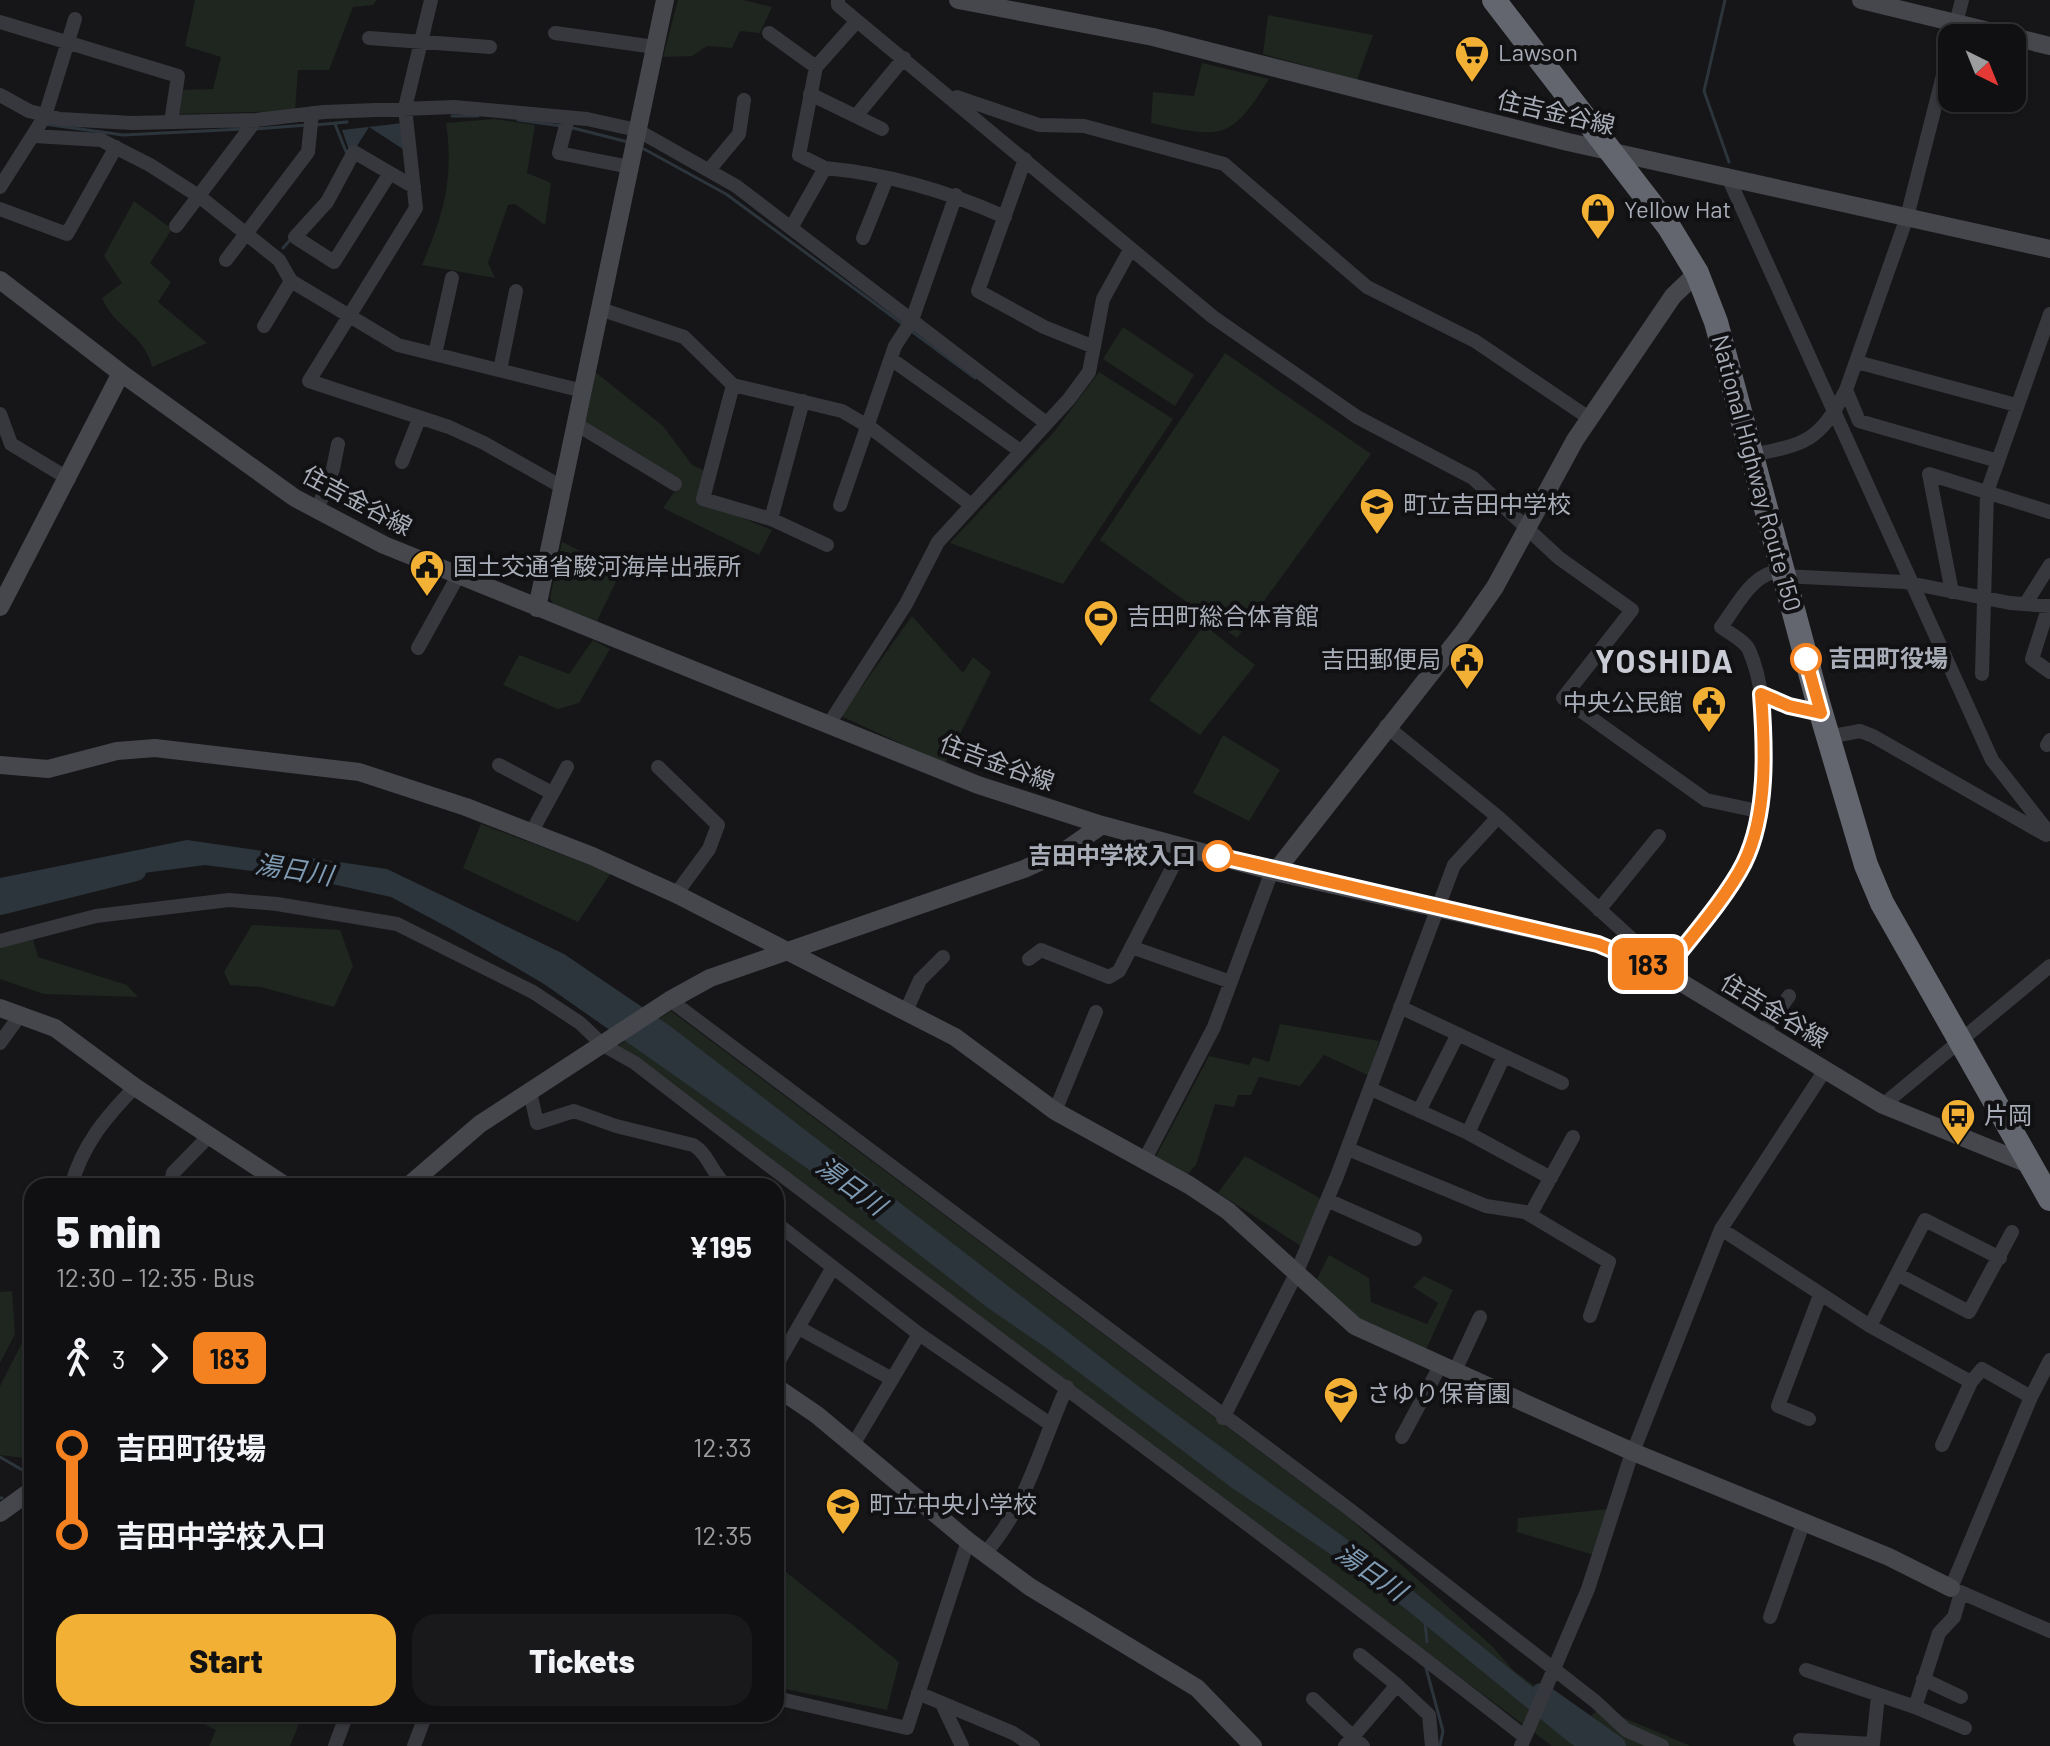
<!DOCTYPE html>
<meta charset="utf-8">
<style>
body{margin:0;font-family:Barlow,"Noto Sans JP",sans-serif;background:#19191b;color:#f1f3f6;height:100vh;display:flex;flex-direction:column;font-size:30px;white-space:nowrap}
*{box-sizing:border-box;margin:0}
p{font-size:26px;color:#9c9d9f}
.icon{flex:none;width:44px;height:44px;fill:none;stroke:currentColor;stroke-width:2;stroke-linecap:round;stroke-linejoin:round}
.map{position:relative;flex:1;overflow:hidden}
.drawer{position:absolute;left:24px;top:1178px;width:760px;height:544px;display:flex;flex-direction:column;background:#101012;border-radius:24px;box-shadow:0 2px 6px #0004,0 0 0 2px #303032}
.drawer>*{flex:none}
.badge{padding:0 16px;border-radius:12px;font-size:28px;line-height:52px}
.needle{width:52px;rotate:137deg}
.tools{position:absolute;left:1938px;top:24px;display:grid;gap:16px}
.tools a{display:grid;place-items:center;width:88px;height:88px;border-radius:16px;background:#101012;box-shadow:0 2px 6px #0004,0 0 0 2px #303032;font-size:40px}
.map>.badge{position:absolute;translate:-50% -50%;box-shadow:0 0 0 4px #fff}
.legs{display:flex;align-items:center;gap:12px;height:88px;padding:0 32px;font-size:26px}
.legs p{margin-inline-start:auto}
.headline{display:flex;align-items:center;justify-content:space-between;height:136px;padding:0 32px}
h1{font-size:44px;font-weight:800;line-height:60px}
.cta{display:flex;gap:16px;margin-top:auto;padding:16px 32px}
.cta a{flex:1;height:92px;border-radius:24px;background:#f2b134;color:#111;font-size:32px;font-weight:800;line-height:92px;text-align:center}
.cta a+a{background:#19191b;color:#f1f3f6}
ul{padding:0 32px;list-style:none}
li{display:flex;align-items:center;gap:28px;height:88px;font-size:30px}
li i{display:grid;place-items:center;width:12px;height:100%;margin:0 10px;background:currentColor}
li i::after{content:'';width:20px;height:20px;margin:-10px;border:6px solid;border-radius:50%;background:#101012}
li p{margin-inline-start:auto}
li:first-child i{background:linear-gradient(#0000 50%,currentColor 0)}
li:last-child i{background:linear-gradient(currentColor 50%,#0000 0)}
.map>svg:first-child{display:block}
</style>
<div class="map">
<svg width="2050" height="1746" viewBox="0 0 2050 1746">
<rect width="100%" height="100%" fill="#161618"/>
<!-- green -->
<path fill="#1e261f" d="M195 0H377L373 5 353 7 329 70H298L295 111 179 114 181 90 213 89 221 57 185 46Z
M678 0H743L772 7 760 33 740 31 732 48 707 46 692 56 663 57Z
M1268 15 1373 35 1357 80 1263 54Z
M1202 63 1269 79C1230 142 1221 138 1151 123L1153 92 1194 96Z
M494 119 535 125 527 173 551 183 545 225 515 204 508 205 488 263 495 278 422 265C444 213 454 179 446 123Z
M134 201 172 229 150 263 171 282 158 302 207 343 152 367C145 334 114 328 102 298L122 283 104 256Z
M1123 327 1194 375 1175 406 1103 359Z
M1225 353 1371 454 1237 638 1100 540Z
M594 371 663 426 692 465 705 471 700 501 772 530 759 555 663 508 677 488 581 421Z
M1099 372 1173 419 1063 584 950 543 1054 432Z
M562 542 621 571 597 621 554 605 550 598Z
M912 616 963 673 973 657 991 672 945 764 841 716Z
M1204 625 1255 665 1200 735 1149 700Z
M593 640 610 649 579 703 558 709 503 685 519 655 569 674Z
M1223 735 1280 770 1249 821 1193 793Z
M481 824 611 873 578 922 463 868Z
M252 925 340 930 353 966 334 1007 261 987 230 985 224 972Z
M33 939 38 957 127 985 138 997 44 994 0 979V946Z
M671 1011 1348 1517 1493 1647 1512 1669 1583 1723 1600 1708 1691 1746H1552L618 1046Z
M1280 1024 1379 1041 1370 1076 1324 1055 1300 1086 1259 1077 1251 1095H1238L1234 1107 1215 1104 1196 1165 1187 1175 1153 1162 1209 1056 1249 1065 1253 1057 1269 1062Z
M1245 1156 1323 1200 1301 1246 1218 1193Z
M1329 1255 1369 1278 1371 1302 1427 1324 1438 1303 1413 1287 1424 1276 1453 1290 1425 1352 1378 1334 1314 1285Z
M12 1291 15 1334 0 1363V1292Z
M25 1337 32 1339V1459L0 1455V1386Z
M1609 1509 1594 1555 1517 1532 1518 1518Z
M776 1564 899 1662 887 1710 776 1687Z
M183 1714H303L290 1746H209L216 1730Z"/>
<!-- water -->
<path fill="#2c353c" d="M403 123 406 151 369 127 355 149 349 150 342 130Z
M187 840 387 869 564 954 670 1026 1142 1389 1367 1554 1606 1746H1575L1570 1743 1375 1584 1232 1488 1048 1349 988 1308 818 1176 544 984 451 929 391 897 300 877 205 865 90 880 0 907V878Z"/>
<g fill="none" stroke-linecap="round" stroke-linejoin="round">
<!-- stream -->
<path stroke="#2c353c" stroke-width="3" d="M1725 0 1704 91 1729 162
M452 116H478
M518 120 562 126
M44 124 123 135 244 129
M335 124 347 154
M315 125 347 122
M569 127 628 142
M255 129 307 125
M644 149 726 194 904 325
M283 248 291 239
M910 330 975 378
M0 1457 31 1475
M0 1498H2
M29 1505 32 1506
M1425 1622 1427 1642
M1426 1668 1443 1731 1440 1746"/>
<!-- river -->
<path stroke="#2c353c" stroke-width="20" d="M0 905 136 871
M1541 1693 1616 1746"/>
<!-- street -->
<path stroke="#37383d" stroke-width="14" d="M431 0 405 108 416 208 309 381 449 427 484 443 562 487
M838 0V5L1213 317 1357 417 1473 478 1559 558 1632 610 1563 698 1706 800 1758 811
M0 22 178 76 171 122
M1954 31 1962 0
M555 33 655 47
M769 33 816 67
M369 38 490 47
M810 94 882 129
M0 95 29 111 60 119 132 123 256 120 324 112 454 107 587 119 637 130 736 186 1046 423
M957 97 1039 125 1084 126 1224 164 1367 287 1475 341 1589 418
M856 116 904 58
M568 118 559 153 630 167
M34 136 101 140 150 165 200 197 279 260 291 281 398 345 583 391
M1025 159 978 291 1044 327 1094 347
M825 168 799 155 816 67 857 21
M709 170 739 134 744 100
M390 173 334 262 295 237 327 202 354 152 414 187
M1727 175 1992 760 2050 834
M0 187 45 116 75 19
M0 209 67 234 116 147
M176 226 256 120
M791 228 825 168C889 174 947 191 1005 217
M863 238 887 178
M226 260 308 152 312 113
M600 309 684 337 733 385 842 411 871 428 970 504
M264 326 291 281
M435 354 452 278
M891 359 1019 450
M1857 362 2016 405
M500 370 516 291
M733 385 703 499 771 519 827 545
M1846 390 1859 421 1998 461
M0 414 11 444 69 479
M576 424 675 484
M1751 455C1806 444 1819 442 1846 390L1907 217 1952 40
M402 462 419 419
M840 505 895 346 912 320 956 195
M317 510 333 469 338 444
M771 519 803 401
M1783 576 1904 582 2010 603 2050 606
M1952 592 1929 474 2050 512
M2026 603 2050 565
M2049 606 2032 659 2050 672
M418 648 458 576
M1982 674 1987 492 2050 314
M1761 694 1789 706 1821 713
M829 724 906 604 938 542 1069 399 1089 372 1103 299 1130 250
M1386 726 1498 817 1634 941 1636 958
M1828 737 1860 731 1873 736 2046 835
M2047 745 2050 740
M499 765 552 793
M658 767 718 825 709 849 676 894
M531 833 567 767
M1599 910 1659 836
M0 941 96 916 229 900 277 904 397 924 533 992 580 1023 603 1045 635 1063C929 1291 1232 1507 1525 1737
M1131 947 1231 982
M1029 959 1041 950 1109 977 1119 971 1183 847
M1664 972C1687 941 1729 896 1744 863 1768 811 1773 703 1749 650 1745 641 1729 633 1721 627 1737 606 1753 571 1782 571
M670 1000 1349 1509 1596 1702 1626 1730 1662 1746
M1400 1007 1562 1083
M906 1011 920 980 943 957
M1763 1033 1789 996
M0 1043 21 1014
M1371 1089 1468 1133 1551 1178
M530 1092 537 1123 574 1111 616 1126 693 1145C709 1154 712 1175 727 1186
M1883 1105 2050 966
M1055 1111 1096 1012
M1419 1111 1458 1034
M1468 1133 1504 1056
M1348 1149 1486 1206 1525 1212 1609 1262 1590 1316
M1144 1161 1214 1027 1272 871
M71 1186C83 1144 105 1118 135 1087
M170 1186 173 1173 209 1136
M1327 1200 1415 1239
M1530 1215 1573 1137
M776 1223 919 1334 1050 1424
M1721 1229 1870 1326 1971 1382
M1897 1274 1969 1312 2012 1232
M1870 1326 1925 1220 2000 1258
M799 1328 892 1379
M2050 1360 2031 1397 1951 1588 2050 1631
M776 1366 833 1267
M1454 1373 1480 1317
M1223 1418 1296 1274 1337 1176 1454 865 1498 817
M1809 1419 1778 1406 1820 1295
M1402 1437 1440 1366
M853 1445 919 1334
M1942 1445 1971 1382 1982 1369 2031 1397
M985 1553C1026 1509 1042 1441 1067 1387
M1961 1593 1954 1617 1939 1633 1915 1707 1965 1728
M1770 1617 1804 1521
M1360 1655 1397 1685
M1806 1670 1915 1707
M1923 1679 1961 1697
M918 1693 1013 1733 1033 1746
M776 1698 907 1728 968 1541
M1313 1699 1363 1746
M943 1706 962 1746
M1800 1740 1873 1744 1878 1696
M335 1746 347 1714
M414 1746 426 1714
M1345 1746 1397 1685 1429 1715 1432 1746
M1521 1746 1588 1589 1629 1462 1721 1229 1825 1070"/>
<!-- secondary -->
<path stroke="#45474d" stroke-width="18" d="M958 0 1153 37 1568 142 2050 249
M1861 0 2050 46
M0 280 121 373 295 498 384 545 978 785 1102 825 1275 872 1598 944 1664 972 1883 1105 2033 1166
M0 607 121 373
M537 608 665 0
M0 765 48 769 117 751 155 748 359 772 466 807 592 856 676 894 955 1037 1055 1111 1189 1185 1228 1211 1355 1326 1633 1452 1889 1557 1951 1588
M1275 872 1465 630 1495 587 1575 440 1673 296 1697 273
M0 1008 55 1028 135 1087 286 1186
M408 1186 480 1124 670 1000 710 978 1024 869 1066 850 1102 825
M776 1387 817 1415 968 1541 1030 1587 1197 1688 1253 1746
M0 1513 32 1490"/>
<!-- highway -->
<path stroke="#63666e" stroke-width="24" d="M1494 0 1669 227 1697 273 1716 322 1819 706 1866 865 1882 903 2050 1199"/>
</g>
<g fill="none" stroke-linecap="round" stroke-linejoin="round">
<!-- line-1 casing -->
<g stroke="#fff" stroke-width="18">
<path id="line-1" d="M1218 856 1598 944 1664 972C1688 941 1727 897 1744 863 1768 814 1765 748 1761 694L1789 706 1821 713 1806 659"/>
</g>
<!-- line-1 -->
<use href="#line-1" stroke="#f58220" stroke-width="12"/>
</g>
<!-- icons -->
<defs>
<g id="supermarket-pin" transform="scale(1.8)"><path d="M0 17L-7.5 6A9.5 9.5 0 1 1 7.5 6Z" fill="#f2b134" stroke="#111113"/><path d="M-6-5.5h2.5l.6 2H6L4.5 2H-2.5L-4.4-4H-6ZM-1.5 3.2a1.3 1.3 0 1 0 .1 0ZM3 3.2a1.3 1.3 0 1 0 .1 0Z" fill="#111"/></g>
<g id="shop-pin" transform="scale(1.8)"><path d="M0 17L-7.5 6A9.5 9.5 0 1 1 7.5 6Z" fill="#f2b134" stroke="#111113"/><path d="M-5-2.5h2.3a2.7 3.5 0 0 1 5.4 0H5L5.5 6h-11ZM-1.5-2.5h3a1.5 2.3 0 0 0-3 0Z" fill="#111"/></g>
<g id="school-pin" transform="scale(1.8)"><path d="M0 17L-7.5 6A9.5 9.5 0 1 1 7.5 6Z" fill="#f2b134" stroke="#111113"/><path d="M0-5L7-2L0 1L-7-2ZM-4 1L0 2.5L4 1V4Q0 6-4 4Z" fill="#111"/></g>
<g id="civic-pin" transform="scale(1.8)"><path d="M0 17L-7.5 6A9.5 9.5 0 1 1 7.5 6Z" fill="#f2b134" stroke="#111113"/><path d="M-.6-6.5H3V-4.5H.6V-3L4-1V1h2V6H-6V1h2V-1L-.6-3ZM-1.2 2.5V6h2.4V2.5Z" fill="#111"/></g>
<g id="stadium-pin" transform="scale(1.8)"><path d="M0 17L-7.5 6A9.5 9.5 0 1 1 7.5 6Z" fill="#f2b134" stroke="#111113"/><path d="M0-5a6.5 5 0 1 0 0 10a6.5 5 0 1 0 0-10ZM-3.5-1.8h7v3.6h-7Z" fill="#111"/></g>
<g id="bus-pin" transform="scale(1.8)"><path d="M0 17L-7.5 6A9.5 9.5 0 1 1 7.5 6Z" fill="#f2b134" stroke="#111113"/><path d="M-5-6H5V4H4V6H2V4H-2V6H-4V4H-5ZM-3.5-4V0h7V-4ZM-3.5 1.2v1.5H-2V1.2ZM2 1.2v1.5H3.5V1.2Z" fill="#111"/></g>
</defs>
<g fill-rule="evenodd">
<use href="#supermarket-pin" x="1472" y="53"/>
<use href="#shop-pin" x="1598" y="210"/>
<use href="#school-pin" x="1377" y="505"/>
<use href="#civic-pin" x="427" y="567"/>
<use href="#stadium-pin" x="1101" y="617"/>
<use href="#civic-pin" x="1467" y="660"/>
<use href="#civic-pin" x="1709" y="703"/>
<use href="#bus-pin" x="1958" y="1116"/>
<use href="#school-pin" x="1341" y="1394"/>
<use href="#school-pin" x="843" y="1505"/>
</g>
<!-- markers -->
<g fill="#fff" stroke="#f58220" stroke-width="4">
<circle cx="1806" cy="659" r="14"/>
<circle cx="1218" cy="856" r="14"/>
</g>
<g text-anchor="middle" stroke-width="8" stroke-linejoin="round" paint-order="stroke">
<!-- poi labels -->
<g font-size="24" fill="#a8adb8" stroke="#111113" text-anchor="start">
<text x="1498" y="61">Lawson</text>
<text x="1624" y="218">Yellow Hat</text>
<text x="1403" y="513">町立吉田中学校</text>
<text x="453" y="575">国土交通省駿河海岸出張所</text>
<text x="1127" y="625">吉田町総合体育館</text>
<text x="1441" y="668" text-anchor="end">吉田郵便局</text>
<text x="1683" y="711" text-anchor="end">中央公民館</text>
<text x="1984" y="1124">片岡</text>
<text x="1367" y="1402">さゆり保育園</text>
<text x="869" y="1513">町立中央小学校</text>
</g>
<!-- street labels -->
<g font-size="24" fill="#a8adb8" stroke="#111113">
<text transform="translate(1556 113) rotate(13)" y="8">住吉金谷線</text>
<text transform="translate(1756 473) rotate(75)" y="8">National Highway Route 150</text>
<text transform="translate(357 501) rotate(28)" y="8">住吉金谷線</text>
<text transform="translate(997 763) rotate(20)" y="8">住吉金谷線</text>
<text transform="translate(1774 1011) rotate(31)" y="8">住吉金谷線</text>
</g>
<!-- stop labels -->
<g font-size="24" font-weight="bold" fill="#a8adb8" stroke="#111113" text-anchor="start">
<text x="1828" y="667">吉田町役場</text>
<text x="1196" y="864" text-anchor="end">吉田中学校入口</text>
</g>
<!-- water labels -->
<g font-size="26" font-style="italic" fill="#7f9bb3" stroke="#111113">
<text transform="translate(294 870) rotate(9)" y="9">湯日川</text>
<text transform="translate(851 1186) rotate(36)" y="9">湯日川</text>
<text transform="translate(1371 1572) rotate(35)" y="9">湯日川</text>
</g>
<!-- district labels -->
<g font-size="32" font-weight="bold" letter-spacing="2" fill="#c9ccd4" stroke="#111113">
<text x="1665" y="673">YOSHIDA</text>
</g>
</g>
</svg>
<div class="tools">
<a><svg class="needle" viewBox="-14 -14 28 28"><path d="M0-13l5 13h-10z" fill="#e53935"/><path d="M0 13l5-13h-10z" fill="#9c9d9f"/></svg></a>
</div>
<b class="badge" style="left:1648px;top:964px;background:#f58220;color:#111">183</b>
<section class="drawer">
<div class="headline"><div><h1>5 min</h1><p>12:30 – 12:35 · Bus</p></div><b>¥195</b></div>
<div class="legs"><svg class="icon" aria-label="walk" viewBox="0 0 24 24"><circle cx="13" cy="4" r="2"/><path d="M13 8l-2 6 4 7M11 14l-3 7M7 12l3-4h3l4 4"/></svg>3<svg class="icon" aria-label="forward" viewBox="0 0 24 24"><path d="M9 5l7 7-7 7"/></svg><b class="badge" style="background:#f58220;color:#111">183</b></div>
<ul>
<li><i style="color:#f58220"></i><b>吉田町役場</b><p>12:33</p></li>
<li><i style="color:#f58220"></i><b>吉田中学校入口</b><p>12:35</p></li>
</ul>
<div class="cta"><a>Start</a><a>Tickets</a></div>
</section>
</div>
